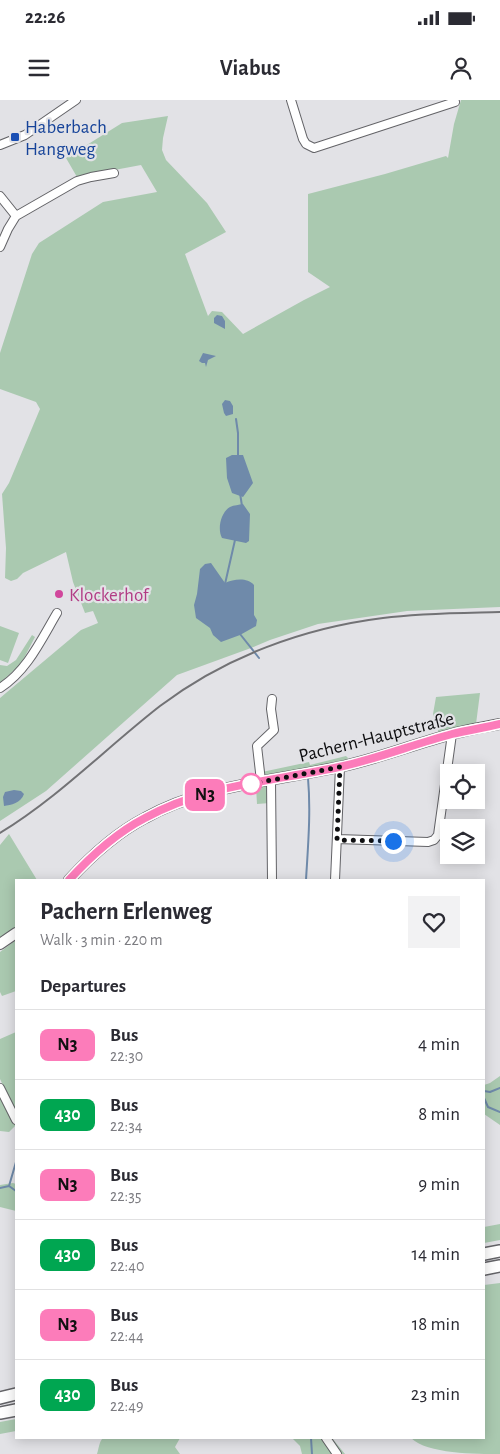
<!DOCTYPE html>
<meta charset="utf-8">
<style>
body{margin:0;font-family:"Alegreya Sans",sans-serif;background:#f2f2f3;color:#2b2b33;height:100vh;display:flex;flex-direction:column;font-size:19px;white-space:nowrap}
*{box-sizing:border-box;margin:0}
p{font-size:16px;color:#7c7c81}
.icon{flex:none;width:28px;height:28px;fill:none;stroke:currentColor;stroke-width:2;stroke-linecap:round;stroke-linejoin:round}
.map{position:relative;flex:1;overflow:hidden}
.side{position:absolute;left:15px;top:779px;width:470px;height:560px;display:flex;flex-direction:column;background:#fff;border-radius:0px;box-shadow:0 2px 12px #0003}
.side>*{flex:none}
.badge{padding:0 10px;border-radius:8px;font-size:18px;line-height:32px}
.controls{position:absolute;left:440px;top:664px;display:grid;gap:10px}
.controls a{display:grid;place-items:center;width:45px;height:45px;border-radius:0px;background:#fff;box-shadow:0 2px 12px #0003;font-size:25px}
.you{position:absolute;width:25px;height:25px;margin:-12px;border:4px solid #fff;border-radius:50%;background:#1a73e8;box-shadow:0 0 0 8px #1a73e833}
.map>.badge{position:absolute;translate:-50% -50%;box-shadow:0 0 0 2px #fff}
h2{padding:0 25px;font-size:19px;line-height:45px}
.round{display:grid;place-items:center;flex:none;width:52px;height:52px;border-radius:0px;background:#f2f2f3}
.headline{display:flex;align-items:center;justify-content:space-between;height:85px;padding:0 25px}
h1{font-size:24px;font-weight:700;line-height:38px}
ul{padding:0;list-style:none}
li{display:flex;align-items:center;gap:15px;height:70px;padding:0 25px;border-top:1px solid #e1e1e2}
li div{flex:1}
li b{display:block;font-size:19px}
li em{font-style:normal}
li .badge{min-width:55px;font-weight:700;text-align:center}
.status{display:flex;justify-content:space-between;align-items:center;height:35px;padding:0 25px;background:#fff;direction:ltr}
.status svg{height:14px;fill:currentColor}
header{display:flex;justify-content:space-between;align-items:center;height:65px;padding:0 25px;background:#fff;font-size:22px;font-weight:700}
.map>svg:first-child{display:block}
</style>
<div class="status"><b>22:26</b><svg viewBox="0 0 49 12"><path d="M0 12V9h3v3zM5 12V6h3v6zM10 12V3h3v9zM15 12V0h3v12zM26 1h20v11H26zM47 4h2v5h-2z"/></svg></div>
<header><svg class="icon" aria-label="menu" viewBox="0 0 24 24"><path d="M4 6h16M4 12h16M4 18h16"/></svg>Viabus<svg class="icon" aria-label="person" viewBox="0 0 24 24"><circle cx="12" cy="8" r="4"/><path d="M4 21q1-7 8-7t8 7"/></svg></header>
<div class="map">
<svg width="500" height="1354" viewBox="0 0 500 1354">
<rect width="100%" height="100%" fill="#e2e2e6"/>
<!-- green -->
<path fill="#aac9b0" d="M461 0H500V507L407 511 318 524 270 540 251 548 177 575 46 691 0 721V598L81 530 98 523 93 511 85 513 73 482 66 452 23 473 17 479 11 481 5 478 6 448 2 394 9 383 40 309 36 302 0 289V253L32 154 39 143 103 102 157 92 141 65 77 77 66 58 122 23 168 16 163 38 162 50 166 60 207 103 226 132 185 154 208 216 212 211 222 212 243 234 304 200 330 187 308 172V94L385 74 446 56 448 58 454 24Z
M0 526 19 533 8 563 0 560Z
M32 535 35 537 21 564 0 583V565L7 566 16 560Z
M480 593 476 624 439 634 433 614 436 597Z
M346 656 348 658 347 660 289 674H264L262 672 309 662 310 665Z
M268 685 270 703 257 704 256 687Z
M9 734 37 780H16V828L0 841V745Z
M16 840V891L2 896 0 892V852Z
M16 932V1012L0 979V939Z
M500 976V1025L484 1014V985L490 983Z
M0 992 16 1025 9 1032 0 1031Z
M13 1083 16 1084V1111L0 1107V1085Z
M500 1124V1140L484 1143V1127Z
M500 1183V1354C476 1354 427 1354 411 1338H484V1185Z
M16 1319V1331L0 1334V1322Z
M103 1338H180L175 1347 180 1354H97C99 1348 99 1342 103 1338Z
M292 1338H332L345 1354H302L300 1346Z"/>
<!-- water -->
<path fill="#6f8aaa" d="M217 215 222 216 225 221V229L214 223V218Z
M203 253 216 256 208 260 206 267 205 263H202L199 261Z
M225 300 230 301 233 306V314L226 316 224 313 222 304Z
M232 355H243L253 383 243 397 232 393 227 378 226 358Z
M243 404 250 414 249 441 246 443 222 438C217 429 221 412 230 407 234 405 239 405 243 404Z
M211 463 225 483C234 479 247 477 254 485V515L257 520 256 526 240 535 221 542 213 535 210 528 196 518 194 505 197 494 200 469 205 464Z
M14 690 21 691 24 694C21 703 11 705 4 706L3 697 5 692Z"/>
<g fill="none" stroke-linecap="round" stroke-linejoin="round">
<!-- stream -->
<path stroke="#6f8aaa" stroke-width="2" d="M236 319 238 333V356
M240 393 242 406
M225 484 235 440
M240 534 259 558
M306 780C308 746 311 712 308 678
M484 991 490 992 500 988
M484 998 488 1007 500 1012
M9 1086 16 1062
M0 1088 9 1086 16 1091
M311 1338 312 1354"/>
<!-- minor casing -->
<g stroke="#636367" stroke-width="10">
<path id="minor" d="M291 0 303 39 306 44 314 48 455 2
M0 45 25 35 76 0
M0 96 16 116 8 129 0 147
M16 116 77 81 91 77 114 73
M0 588C27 571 41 540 57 513
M271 680 272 780
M261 681 257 646 274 630 271 609 272 599
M337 739 428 742 434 740 438 735 452 634
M335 780 340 667
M0 988 16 1020
M326 1338 337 1354"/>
</g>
<!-- major casing -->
<g stroke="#636367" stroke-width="12">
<path id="major" d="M69 780C91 756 116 733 145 718 204 685 274 681 339 667 377 659 414 644 452 634 468 630 484 627 500 624
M0 844 16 833"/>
</g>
<!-- highway casing -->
<g stroke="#636367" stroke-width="14">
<path id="highway" d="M484 1154 500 1151
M484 1169 500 1166
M0 1298 16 1294
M0 1313 16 1310"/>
</g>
<!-- minor -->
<use href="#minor" stroke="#fff" stroke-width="8"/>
<!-- major -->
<use href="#major" stroke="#fff" stroke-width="10"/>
<!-- highway -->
<use href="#highway" stroke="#fff" stroke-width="11"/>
<!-- rail -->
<path stroke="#727275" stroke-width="2" d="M0 733C59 697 106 648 160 606 225 557 303 528 383 518 421 513 461 513 500 512"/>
</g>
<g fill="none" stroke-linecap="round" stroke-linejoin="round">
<!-- line casing -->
<g stroke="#fff" stroke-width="11">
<path id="line" d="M69 780C91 756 116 733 145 718 204 685 274 681 339 667 377 659 414 644 452 634 468 630 484 628 500 624"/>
</g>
<!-- line -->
<use href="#line" stroke="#fc7cba" stroke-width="8"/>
<!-- walk -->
<path stroke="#0e0e10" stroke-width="5" stroke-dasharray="0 9" d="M251 684 340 667 337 740 393 741"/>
</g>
<!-- markers -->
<rect fill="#1a4fb4" stroke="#e2e2e6" stroke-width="2" x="10" y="32" width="10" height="10" rx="2.5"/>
<circle fill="#d1479c" stroke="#e2e2e6" stroke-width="2" cx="59" cy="494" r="5"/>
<circle fill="#fff" stroke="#fc7cba" stroke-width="2.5" cx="251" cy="684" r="10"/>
<g text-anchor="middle" stroke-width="4.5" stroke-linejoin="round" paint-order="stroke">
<!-- transit labels -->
<g font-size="19" fill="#164399" stroke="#e2e2e6" text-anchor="start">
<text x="25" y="33">Haberbach<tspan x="25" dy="22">Hangweg</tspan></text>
</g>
<!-- hotel labels -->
<g font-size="19" fill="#b23c85" stroke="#e2e2e6" text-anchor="start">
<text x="69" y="501">Klockerhof</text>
</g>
<!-- street labels -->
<g font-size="19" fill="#0e0e10" stroke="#e2e2e6">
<text transform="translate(376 636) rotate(-14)" y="7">Pachern-Hauptstraße</text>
</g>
</g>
</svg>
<div class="controls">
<a><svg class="icon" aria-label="locate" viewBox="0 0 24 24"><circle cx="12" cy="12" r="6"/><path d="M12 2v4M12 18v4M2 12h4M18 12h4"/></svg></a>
<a><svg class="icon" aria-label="layers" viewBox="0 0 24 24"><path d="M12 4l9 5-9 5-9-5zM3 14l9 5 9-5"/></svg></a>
</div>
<div class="you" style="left:393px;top:741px"></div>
<b class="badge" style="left:205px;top:695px;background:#fc7cba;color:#111">N3</b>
<section class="side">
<div class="headline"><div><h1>Pachern Erlenweg</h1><p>Walk · 3 min · 220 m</p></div><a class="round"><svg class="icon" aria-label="heart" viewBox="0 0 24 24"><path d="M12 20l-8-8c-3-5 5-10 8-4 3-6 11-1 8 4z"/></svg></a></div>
<h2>Departures</h2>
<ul>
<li><span class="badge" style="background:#fc7cba;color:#111">N3</span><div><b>Bus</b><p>22:30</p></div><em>4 min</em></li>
<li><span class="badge" style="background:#00a651;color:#fff">430</span><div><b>Bus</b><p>22:34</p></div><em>8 min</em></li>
<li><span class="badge" style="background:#fc7cba;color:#111">N3</span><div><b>Bus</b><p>22:35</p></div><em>9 min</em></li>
<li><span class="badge" style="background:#00a651;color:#fff">430</span><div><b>Bus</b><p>22:40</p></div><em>14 min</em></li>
<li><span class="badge" style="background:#fc7cba;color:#111">N3</span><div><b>Bus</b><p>22:44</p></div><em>18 min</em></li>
<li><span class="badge" style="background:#00a651;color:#fff">430</span><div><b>Bus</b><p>22:49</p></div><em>23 min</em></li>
</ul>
</section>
</div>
